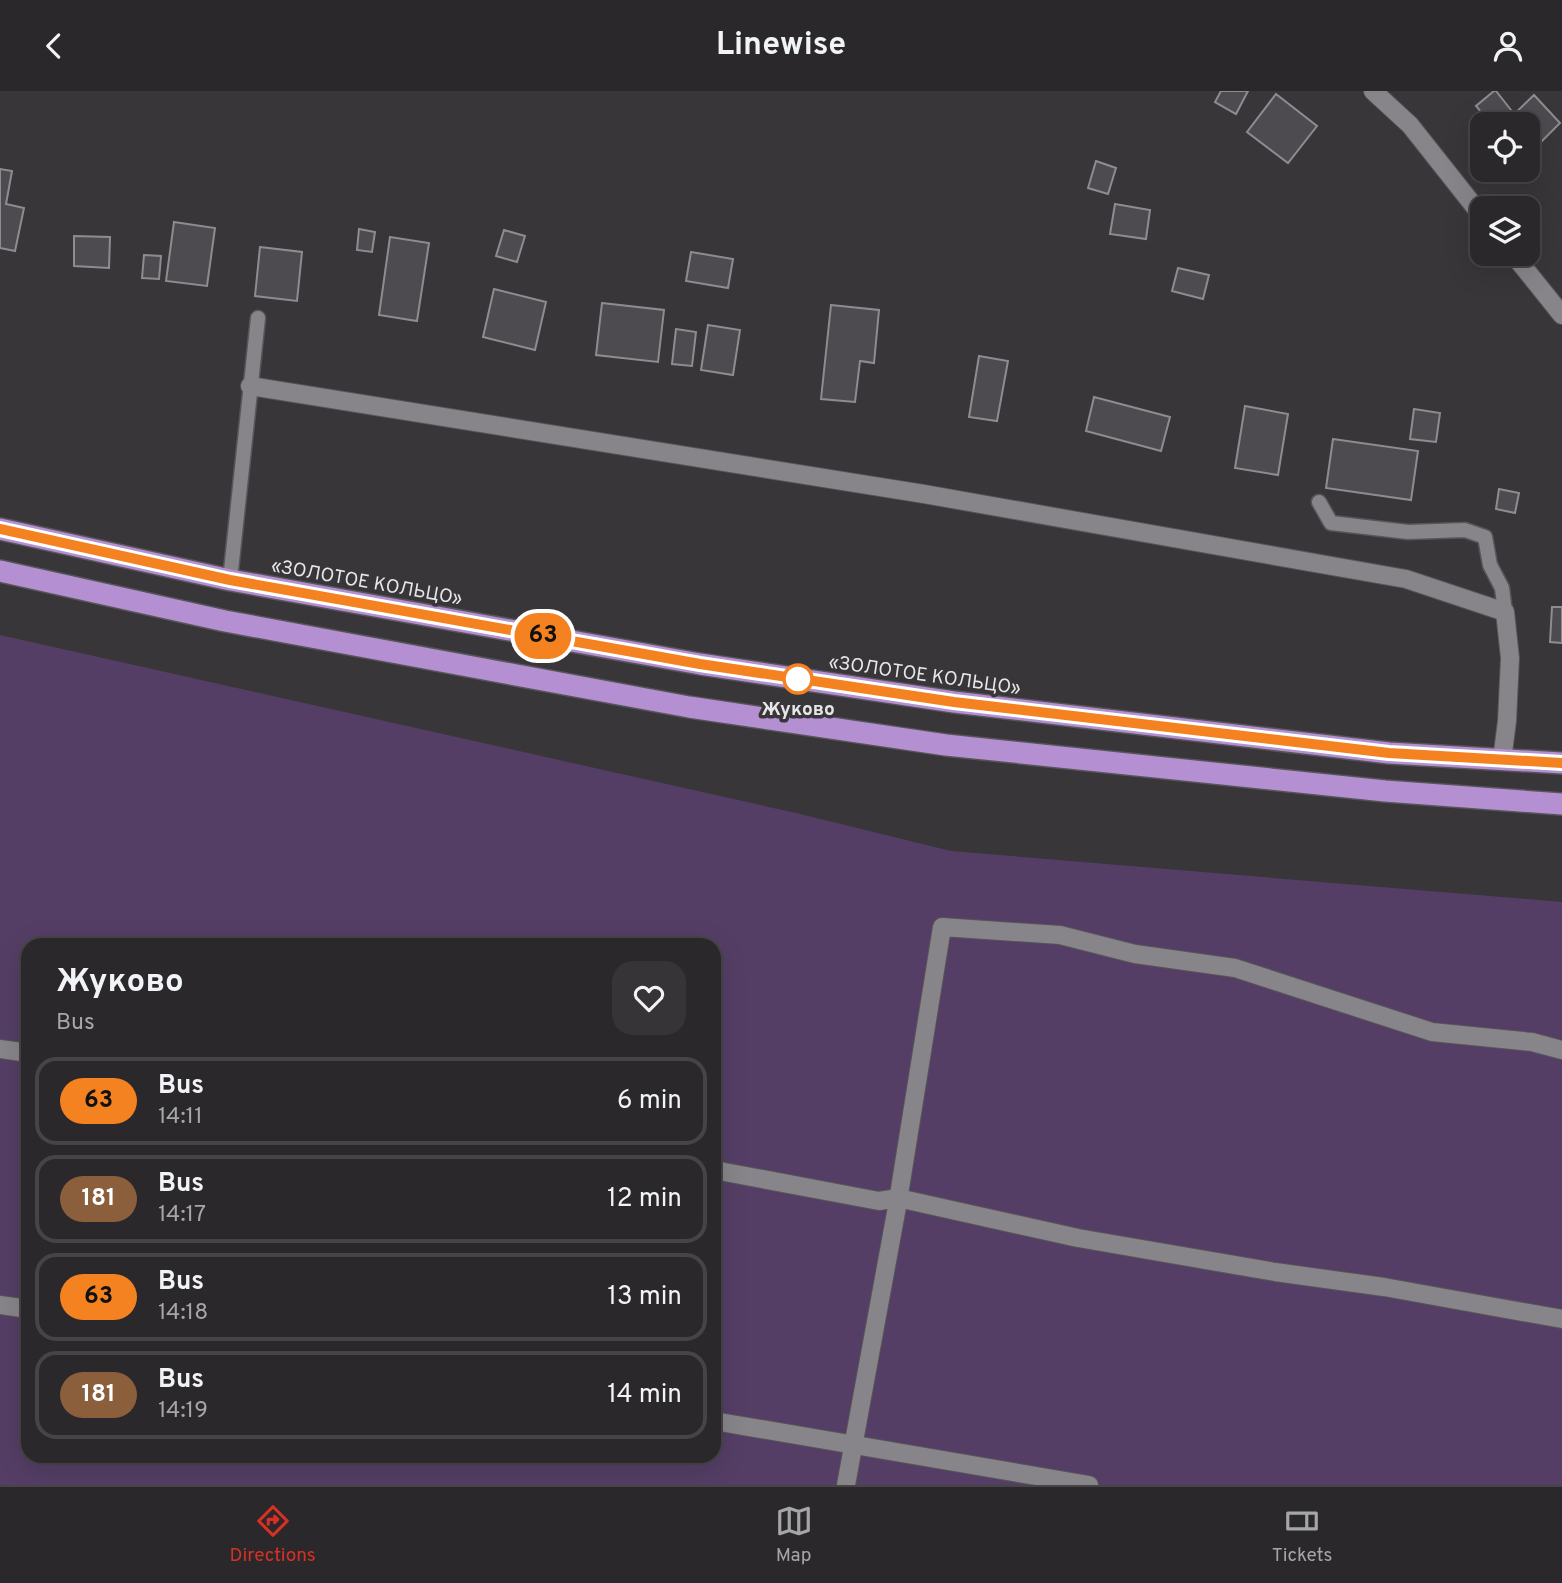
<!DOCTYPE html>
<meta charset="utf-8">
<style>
body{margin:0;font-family:Overpass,sans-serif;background:#363437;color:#f1f3f6;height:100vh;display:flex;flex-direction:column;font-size:26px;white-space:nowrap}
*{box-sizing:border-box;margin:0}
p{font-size:23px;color:#a5a6a9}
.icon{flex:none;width:38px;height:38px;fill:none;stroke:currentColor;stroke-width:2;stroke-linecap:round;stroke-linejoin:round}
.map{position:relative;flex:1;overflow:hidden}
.details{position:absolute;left:21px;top:847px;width:700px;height:525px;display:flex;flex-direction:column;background:#2a282b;border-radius:21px;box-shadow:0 7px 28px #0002,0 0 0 2px #464447}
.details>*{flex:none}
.badge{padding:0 14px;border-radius:23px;font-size:24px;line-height:46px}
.tools{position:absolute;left:1470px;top:21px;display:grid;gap:14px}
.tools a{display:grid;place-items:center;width:70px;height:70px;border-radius:14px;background:#2a282b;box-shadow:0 7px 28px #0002,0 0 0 2px #464447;font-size:35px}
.map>.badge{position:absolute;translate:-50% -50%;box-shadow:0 0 0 4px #fff}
.round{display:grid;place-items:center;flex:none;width:74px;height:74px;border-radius:21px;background:#363437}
.overview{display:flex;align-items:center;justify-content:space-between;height:119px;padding:0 35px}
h1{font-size:33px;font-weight:700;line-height:52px}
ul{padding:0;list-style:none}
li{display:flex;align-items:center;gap:21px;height:88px;margin:0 14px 10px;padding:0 21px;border:4px solid #464447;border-radius:21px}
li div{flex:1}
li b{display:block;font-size:26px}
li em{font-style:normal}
li .badge{min-width:77px;font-weight:700;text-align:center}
header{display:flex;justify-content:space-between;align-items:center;height:91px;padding:0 35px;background:#2a282b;font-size:32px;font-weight:700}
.tabs{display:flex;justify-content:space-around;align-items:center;height:98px;border-top:2px solid #464447;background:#2a282b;font-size:19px;color:#a5a6a9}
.tabs a{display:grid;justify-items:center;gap:4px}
.tabs .selected{color:#d93025}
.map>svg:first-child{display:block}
</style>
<header><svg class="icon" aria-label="back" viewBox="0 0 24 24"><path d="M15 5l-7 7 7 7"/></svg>Linewise<svg class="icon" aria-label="person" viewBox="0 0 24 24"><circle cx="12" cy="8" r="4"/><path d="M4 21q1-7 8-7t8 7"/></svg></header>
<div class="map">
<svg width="1562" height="1394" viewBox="0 0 1562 1394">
<rect width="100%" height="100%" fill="#383639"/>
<!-- green -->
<path fill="#543e65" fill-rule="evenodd" d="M0 544 796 722 951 760 1562 811V1394H0ZM28 854H714V1365H28Z"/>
<!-- building -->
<path fill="#4d4b4f" stroke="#8e8c90" stroke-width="2" d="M1221 0H1248L1236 23 1215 11Z
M1494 0H1496L1511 19 1493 33H1491L1476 15Z
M1276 3 1317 35 1288 72 1247 41Z
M1534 4 1560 32 1528 64V33H1504Z
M1096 70 1116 77 1108 103 1088 97Z
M0 78 12 80 6 113 24 117 15 160 0 157Z
M1115 113 1150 119 1146 148 1110 143Z
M174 131 215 137 207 195 166 190Z
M359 138 375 141 372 161 357 159Z
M504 139 525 145 517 171 496 165Z
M74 145 110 146 109 177 74 175Z
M390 146 429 152 417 230 379 224Z
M260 156 302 161 297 210 255 205Z
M691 161 733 168 728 197 686 190Z
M144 164 161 165 159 188 142 187Z
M1178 177 1209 184 1203 208 1172 200Z
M494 198 546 211 535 259 483 246Z
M602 212 664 219 658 271 596 264Z
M831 214 879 219 874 272 860 270 855 311 821 308Z
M708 234 740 239 733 284 701 279Z
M676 238 696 241 692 275 672 273Z
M979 265 1008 270 997 330 969 326Z
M1094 306 1170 326 1161 360 1086 340Z
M1245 315 1288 323 1278 384 1235 377Z
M1414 318 1440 322 1436 351 1410 348Z
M1333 348 1418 360 1411 409 1326 397Z
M1499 398 1519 402 1515 422 1496 418Z
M1552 516H1562V552L1550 551Z"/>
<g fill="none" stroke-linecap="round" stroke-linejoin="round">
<!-- lane casing -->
<g stroke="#575559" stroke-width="17">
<path id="lane" d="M1319 411 1331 432 1408 441 1465 439 1485 446 1490 474 1502 497 1505 521
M230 489 258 227"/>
</g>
<!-- street casing -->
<g stroke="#575559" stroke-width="20">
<path id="street" d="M1373 0 1410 34 1482 125
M1513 163 1562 224
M250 295 924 403 1406 488 1505 521 1510 567 1507 630 1502 669
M0 958 28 962
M714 1079 879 1110 898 1107 1078 1147 1275 1181 1384 1196 1562 1228
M0 1214 28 1218
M714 1330 1089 1394
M846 1394 897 1116 942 836 1060 844 1135 863 1235 877 1432 941 1532 951 1562 959"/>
</g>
<!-- highway casing -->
<g stroke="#575559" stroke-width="24">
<path id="highway" d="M0 438 230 489 700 573 954 611 1389 662 1562 672
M0 480 225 530 689 616 946 654 1385 700 1562 713"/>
</g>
<!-- lane -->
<use href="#lane" stroke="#88858a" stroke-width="14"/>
<!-- street -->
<use href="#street" stroke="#88858a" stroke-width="18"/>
<!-- highway -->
<use href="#highway" stroke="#b48fd2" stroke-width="21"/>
</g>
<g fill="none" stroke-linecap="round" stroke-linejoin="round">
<!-- line casing -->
<g stroke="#fff" stroke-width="16">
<path id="line" d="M0 438 230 489 700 573 954 611 1389 662 1562 672"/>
</g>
<!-- line -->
<use href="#line" stroke="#f58220" stroke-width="10"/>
</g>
<!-- markers -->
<circle fill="#fff" stroke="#f58220" stroke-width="3.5" cx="798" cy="588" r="14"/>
<g text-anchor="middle" stroke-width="7" stroke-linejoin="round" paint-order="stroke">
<!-- street labels -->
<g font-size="19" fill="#e7e6e8" stroke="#383639">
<text transform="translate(367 490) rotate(10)" y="7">«ЗОЛОТОЕ КОЛЬЦО»</text>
<text transform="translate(925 583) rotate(8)" y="7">«ЗОЛОТОЕ КОЛЬЦО»</text>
</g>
<!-- stop labels -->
<g font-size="19" font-weight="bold" fill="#e7e6e8" stroke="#383639">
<text x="798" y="624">Жуково</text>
</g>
</g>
</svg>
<div class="tools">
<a><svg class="icon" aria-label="locate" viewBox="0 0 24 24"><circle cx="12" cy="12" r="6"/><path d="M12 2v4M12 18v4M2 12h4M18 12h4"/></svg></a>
<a><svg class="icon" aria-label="layers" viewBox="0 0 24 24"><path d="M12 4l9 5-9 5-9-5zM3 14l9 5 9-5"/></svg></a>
</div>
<b class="badge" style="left:543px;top:545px;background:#f58220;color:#111">63</b>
<section class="details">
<div class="overview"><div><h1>Жуково</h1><p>Bus</p></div><a class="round"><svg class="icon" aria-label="heart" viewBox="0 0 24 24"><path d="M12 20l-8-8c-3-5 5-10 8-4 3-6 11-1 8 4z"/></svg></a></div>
<ul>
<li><span class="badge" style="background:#f58220;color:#111">63</span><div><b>Bus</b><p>14:11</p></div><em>6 min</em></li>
<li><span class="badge" style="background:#8b5e3c;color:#fff">181</span><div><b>Bus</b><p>14:17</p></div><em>12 min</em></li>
<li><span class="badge" style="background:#f58220;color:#111">63</span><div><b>Bus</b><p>14:18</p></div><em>13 min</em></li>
<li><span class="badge" style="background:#8b5e3c;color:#fff">181</span><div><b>Bus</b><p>14:19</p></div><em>14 min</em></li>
</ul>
</section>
</div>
<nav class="tabs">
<a class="selected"><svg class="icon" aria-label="directions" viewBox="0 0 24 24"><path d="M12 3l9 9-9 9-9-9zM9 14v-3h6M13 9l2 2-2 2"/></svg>Directions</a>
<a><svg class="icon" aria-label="map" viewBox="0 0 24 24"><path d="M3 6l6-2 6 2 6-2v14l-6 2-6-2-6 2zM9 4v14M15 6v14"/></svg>Map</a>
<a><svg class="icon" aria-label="tickets" viewBox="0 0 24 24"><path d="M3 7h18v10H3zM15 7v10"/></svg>Tickets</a>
</nav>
